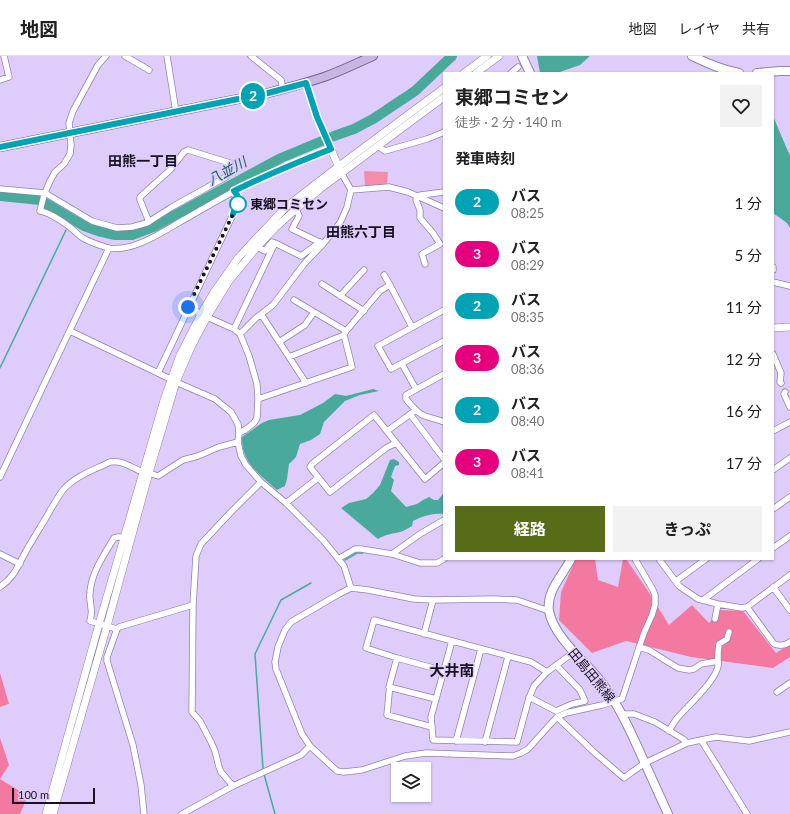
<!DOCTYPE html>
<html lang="ja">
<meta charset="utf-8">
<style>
body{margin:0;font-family:Lato,"Noto Sans JP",sans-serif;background:#f2f2f2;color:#202124;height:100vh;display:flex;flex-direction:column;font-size:15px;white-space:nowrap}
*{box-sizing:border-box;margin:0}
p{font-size:13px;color:#757577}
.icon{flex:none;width:22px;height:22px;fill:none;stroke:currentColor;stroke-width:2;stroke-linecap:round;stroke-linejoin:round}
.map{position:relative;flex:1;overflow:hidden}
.side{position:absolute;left:443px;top:16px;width:331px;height:488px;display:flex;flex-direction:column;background:#fff;border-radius:0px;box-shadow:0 1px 3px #0004}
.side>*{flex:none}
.badge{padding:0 8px;border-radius:13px;font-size:14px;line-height:26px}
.controls{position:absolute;left:391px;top:706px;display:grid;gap:8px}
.controls a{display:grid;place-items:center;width:40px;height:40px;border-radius:0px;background:#fff;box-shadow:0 1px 3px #0004;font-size:20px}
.scale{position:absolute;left:12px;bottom:10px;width:83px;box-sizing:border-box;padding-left:4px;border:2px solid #171121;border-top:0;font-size:11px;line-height:14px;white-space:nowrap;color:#171121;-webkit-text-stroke:3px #decdfb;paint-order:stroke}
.you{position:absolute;width:20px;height:20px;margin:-10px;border:3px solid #fff;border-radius:50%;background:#1a73e8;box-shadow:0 0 0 6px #1a73e833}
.map>.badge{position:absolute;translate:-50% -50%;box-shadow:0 0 0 2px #fff}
h2{padding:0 12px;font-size:15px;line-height:36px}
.round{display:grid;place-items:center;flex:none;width:42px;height:42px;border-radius:0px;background:#f2f2f2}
.overview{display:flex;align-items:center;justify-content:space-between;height:68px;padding:0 12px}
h1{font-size:19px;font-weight:700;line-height:30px}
.action{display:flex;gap:8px;margin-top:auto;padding:8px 12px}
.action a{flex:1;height:46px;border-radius:0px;background:#586b17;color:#fff;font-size:16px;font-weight:700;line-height:46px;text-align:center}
.action a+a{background:#f2f2f2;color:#202124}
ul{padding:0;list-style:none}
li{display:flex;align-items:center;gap:12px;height:52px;padding:0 12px}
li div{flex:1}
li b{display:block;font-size:15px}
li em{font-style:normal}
li .badge{min-width:44px;font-weight:700;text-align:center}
header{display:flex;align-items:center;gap:24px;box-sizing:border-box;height:56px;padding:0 20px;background:#fff;border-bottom:1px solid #e0e0e0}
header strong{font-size:19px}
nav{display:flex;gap:22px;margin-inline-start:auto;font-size:14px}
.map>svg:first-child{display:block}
</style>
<header>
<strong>地図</strong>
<nav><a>地図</a><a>レイヤ</a><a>共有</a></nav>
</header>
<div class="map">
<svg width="790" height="758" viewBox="0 0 790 758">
<rect width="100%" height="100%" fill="#decdfb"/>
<!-- green -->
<path fill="#f68cab" d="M364 115 388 116 387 129 365 130Z"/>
<!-- forest -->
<path fill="#f479a0" d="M576 503H595L598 524 618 531 623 503H626L648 535 669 569 692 549 709 567 720 554 743 555 776 597 790 588V601L773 612 691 601 626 585 592 597 559 564 561 536Z
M0 617 9 648 0 651Z
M0 682 9 709 0 723Z
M0 723 18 734 26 744 20 758H0Z"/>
<!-- water -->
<path fill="#49aa9b" d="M537 0H590L580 9 557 17H540Z
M773 60 787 93 790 99V172L787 167 773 157Z
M373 333 379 335 360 339 345 345 324 366 320 378 311 384 300 388 296 401 289 408 287 423 285 430 277 434C260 419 241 406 242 381L262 367 269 364 300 359 323 347 335 338 346 340Z
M394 403 399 406V409L395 410 391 421 394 424 391 435 406 451 417 448 423 444 429 441 434 444H438L444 437V458C432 457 423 460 413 465L412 470C408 472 404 475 400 476 391 478 387 478 378 483L341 452 349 447 366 443 373 437 380 429 390 404Z"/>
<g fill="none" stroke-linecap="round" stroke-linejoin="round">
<!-- stream -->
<path stroke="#49aa9b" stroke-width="1.5" d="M0 312 66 174
M345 504 357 497H363
M263 713 255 598 281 544 311 527
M264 718 275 758"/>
<!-- river -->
<path stroke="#49aa9b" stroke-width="10" d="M0 140 40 144 84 170 101 176 114 179H132L153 171 281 102 334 80 354 73 373 63 415 35 452 0"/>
<!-- minor casing -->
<g stroke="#9182ac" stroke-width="7">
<path id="minor" d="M106 0 98 9 73 55 69 67 71 89 70 98 64 108 55 116 50 125 44 139 40 155C51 157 62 165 71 172 75 175 79 180 83 182 89 186 102 190 108 192 132 196 159 178 178 167 198 156 217 144 237 134 268 118 299 105 331 93
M125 0 149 14
M167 0 176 56
M251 0 281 24 283 33
M511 17 518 11
M0 24 9 21 4 0
M378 90 385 95 427 83 442 77 444 76
M0 133 45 137 92 165 117 172 132 171 147 167 172 151 226 121
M351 134 389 131 408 136 444 152
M417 140 416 144 420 154V162L433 177 440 188 422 198 425 208
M417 140 421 139 444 136
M296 153 299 160 292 173 321 187
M149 166 140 144V141L170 114 184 96 188 94 230 107
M257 191 265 195 272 186 274 187
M773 211V214
M384 219 390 229
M773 226 790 230
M322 228 364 255
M340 240 364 214
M294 244 346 275
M189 251 201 258
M444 254 378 290 391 313 444 285
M261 258 306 327
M207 261 234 273 240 278 249 300 257 328 258 343 257 362 254 367 245 374 239 377
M234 273 275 187 301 200 320 186
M70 275 158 317 176 326 215 343 221 348 231 356 238 368 239 377 238 386 241 400 246 409 261 426 286 447 323 484 344 510 351 532
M240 278 256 262 273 249 304 208 323 188 340 167 347 151 351 134 342 118
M279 286 305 269 314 256
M773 298 781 317 780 326 781 327
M289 301 344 279
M402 308 416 333
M158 317 237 150C239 144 239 141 234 135
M444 318 406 339V343C411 349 418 358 425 360 432 363 438 363 444 366
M785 336 784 338 790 351
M258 343 352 311 344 279 346 275 380 235 390 229 412 271
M410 358 444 403
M387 375 416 354
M773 375 790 366
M396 387 386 392 330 436 310 411 312 408 374 359 425 423 444 407
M773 414 790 402
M149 417 158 420 183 404 198 400 219 391 238 386
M0 421 109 192
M286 447 318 422
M773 453 790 441
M773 492 790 480
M0 498 20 508
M392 498 420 478 444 464
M338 503 355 493H361L392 498 420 507H437L444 503
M659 503 679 530 698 543 718 548 742 552 747 551 790 519
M676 525 706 503
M0 531C14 521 17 512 25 497 32 484 40 472 47 460 52 451 57 442 63 434 75 420 94 414 110 406 124 404 131 412 143 416
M773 531 790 554
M703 544 758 503
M747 551 774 588C780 590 785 590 790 586
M549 555 517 544 493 543 433 544 414 543 368 534 351 532 339 538 291 566 285 574 278 591 275 606 276 613 302 678 310 690 337 715 344 716 362 714 405 700 426 697 513 700 521 697 528 693 557 661 566 657 602 649 622 643 644 577 652 559 655 549V539L653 534 635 503
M715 563 718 548
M117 573 90 565C91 561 92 556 91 552 91 547 89 542 90 537 91 517 104 499 114 482L118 481H124
M424 578 433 544
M452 585 431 661 433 684 517 686 529 642 534 630 547 616 574 596
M639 591 649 594 668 606 678 612 689 614 694 613 701 608 718 605C722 619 689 649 679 660 675 664 672 670 669 675
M397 602 390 627 387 659 432 671
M718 605V597L719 588 727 583 729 576
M444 615 397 602 366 592 374 564 531 606 547 616
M389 631 436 643
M777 636 790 627
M529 641 556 655 572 648 585 645 580 634 556 609
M622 658H634L655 666 683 683 687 687
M557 661 596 698 602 703 624 722 632 716 645 707 687 687 701 684 716 681 749 685 790 676
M701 684 747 758
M456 685 481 593
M485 686 508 601
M233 730 221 716 219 711 215 695 211 686 200 665 192 656 193 549 196 500 201 488 230 457 261 426
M144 758 141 729 133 689 107 605V601L117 573 119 571 193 549
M182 758 233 730 301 699 310 690"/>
</g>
<!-- tertiary casing -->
<g stroke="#9182ac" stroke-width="8">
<path id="tertiary" d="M464 17 487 0
M476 17 499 0
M306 27 317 61 340 114
M773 272 790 271
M46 758 99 568 164 344 180 299 201 258 214 236 238 202 250 189 286 151 339 110 444 32
M53 758 107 570 149 417 176 326 192 289 207 261 229 225 257 191 275 172 296 153 320 133 444 41"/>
</g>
<!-- secondary casing -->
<g stroke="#9182ac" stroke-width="10">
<path id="secondary" d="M522 0 530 17
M692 0C707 7 722 14 739 17
M757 17 780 15H790
M571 503C563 519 546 535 549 555 553 577 576 598 591 614 612 637 625 663 638 692 648 714 658 736 668 758"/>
</g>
<!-- primary casing -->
<g stroke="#725c94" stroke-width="10">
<path id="primary" d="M0 91 268 37C287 32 306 27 324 21 341 15 357 7 373 0"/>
</g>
<!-- minor -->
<use href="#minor" stroke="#fff" stroke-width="5.5"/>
<!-- tertiary -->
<use href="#tertiary" stroke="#fff" stroke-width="7"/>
<!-- secondary -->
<use href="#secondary" stroke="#fff" stroke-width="8"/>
<!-- primary -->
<use href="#primary" stroke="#c8b5e4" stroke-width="8"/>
</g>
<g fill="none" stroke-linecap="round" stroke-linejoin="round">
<!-- line casing -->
<g stroke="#fff" stroke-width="9">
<path id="line" d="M0 91 268 37 306 27 317 61 331 93C298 106 266 119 234 135L237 139 239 144 233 158"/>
</g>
<!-- line -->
<use href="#line" stroke="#00a3b4" stroke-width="6"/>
<!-- walk -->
<path stroke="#171121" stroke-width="4" stroke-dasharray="0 7.2" d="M188 251 238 148"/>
</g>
<!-- markers -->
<circle fill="#fff" stroke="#00a3b4" stroke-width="2" cx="238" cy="148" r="8"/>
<g text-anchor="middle" stroke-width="3" stroke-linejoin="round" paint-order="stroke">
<!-- stop labels -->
<g font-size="13" font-weight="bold" fill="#171121" stroke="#decdfb" text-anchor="start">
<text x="250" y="153">東郷コミセン</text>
</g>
<!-- street labels -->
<g font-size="13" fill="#171121" stroke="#decdfb">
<text transform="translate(592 619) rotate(51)" y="5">田島田熊線</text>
</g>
<!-- neighbourhood labels -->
<g font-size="14" font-weight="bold" fill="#171121" stroke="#decdfb">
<text x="143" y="110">田熊一丁目</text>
<text x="361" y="181">田熊六丁目</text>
</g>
<!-- water labels -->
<g font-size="14" font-style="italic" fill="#16645a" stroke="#decdfb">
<text transform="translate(227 115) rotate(-29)" y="5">八並川</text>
</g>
<!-- quarter labels -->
<g font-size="15" font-weight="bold" fill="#171121" stroke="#decdfb">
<text x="452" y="620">大井南</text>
</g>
</g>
</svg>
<div class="controls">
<a><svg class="icon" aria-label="layers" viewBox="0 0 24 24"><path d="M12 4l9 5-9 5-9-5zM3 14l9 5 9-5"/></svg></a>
</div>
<div class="scale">100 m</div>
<div class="you" style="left:188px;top:251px"></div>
<b class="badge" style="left:253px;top:40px;background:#00a3b4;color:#fff">2</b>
<section class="side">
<div class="overview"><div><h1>東郷コミセン</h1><p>徒歩 · 2 分 · 140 m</p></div><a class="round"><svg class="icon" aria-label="heart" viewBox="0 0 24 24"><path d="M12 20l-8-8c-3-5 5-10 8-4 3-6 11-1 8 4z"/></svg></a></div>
<h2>発車時刻</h2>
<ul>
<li><span class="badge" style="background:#00a3b4;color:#fff">2</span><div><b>バス</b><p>08:25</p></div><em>1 分</em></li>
<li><span class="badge" style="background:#e6007e;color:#fff">3</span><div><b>バス</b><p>08:29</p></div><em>5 分</em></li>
<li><span class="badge" style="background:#00a3b4;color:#fff">2</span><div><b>バス</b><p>08:35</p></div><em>11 分</em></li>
<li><span class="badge" style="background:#e6007e;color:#fff">3</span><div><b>バス</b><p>08:36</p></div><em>12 分</em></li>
<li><span class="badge" style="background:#00a3b4;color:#fff">2</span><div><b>バス</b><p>08:40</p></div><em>16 分</em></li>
<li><span class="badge" style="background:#e6007e;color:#fff">3</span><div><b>バス</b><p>08:41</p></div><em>17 分</em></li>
</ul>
<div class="action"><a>経路</a><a>きっぷ</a></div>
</section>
</div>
